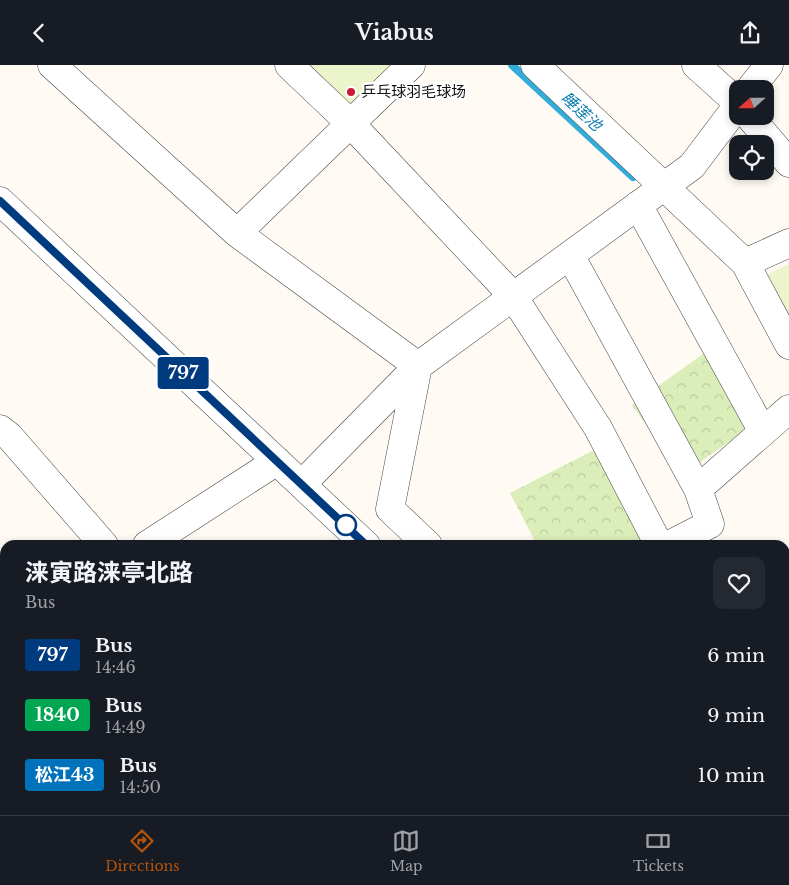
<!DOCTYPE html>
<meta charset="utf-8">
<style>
body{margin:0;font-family:"Libre Baskerville","Noto Sans SC",serif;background:#242831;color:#f1f3f6;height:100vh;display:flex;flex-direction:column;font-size:19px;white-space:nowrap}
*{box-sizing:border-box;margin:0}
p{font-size:16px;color:#9ea1a6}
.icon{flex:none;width:28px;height:28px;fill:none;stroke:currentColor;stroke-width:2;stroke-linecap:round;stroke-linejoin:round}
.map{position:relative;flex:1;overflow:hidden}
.side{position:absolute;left:0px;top:475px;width:790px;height:275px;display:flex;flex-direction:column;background:#171b24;border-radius:15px 15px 0 0;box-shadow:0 2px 8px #0003}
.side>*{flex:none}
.badge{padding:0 10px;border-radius:4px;font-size:18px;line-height:32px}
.needle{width:32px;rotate:249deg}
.controls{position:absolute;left:729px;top:15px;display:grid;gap:10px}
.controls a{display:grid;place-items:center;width:45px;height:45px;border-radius:10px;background:#171b24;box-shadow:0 2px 8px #0003;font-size:25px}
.map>.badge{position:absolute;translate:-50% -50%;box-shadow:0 0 0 2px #fff}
.round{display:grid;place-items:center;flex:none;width:52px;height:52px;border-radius:10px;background:#242831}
.head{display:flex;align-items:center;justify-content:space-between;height:85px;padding:0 25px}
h1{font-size:24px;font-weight:700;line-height:38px}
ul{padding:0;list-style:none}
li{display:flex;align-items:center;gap:15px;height:60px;padding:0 25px}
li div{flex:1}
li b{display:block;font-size:19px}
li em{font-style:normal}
li .badge{min-width:55px;font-weight:700;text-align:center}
header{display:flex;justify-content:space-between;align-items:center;height:65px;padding:0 25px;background:#171b24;font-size:22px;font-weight:700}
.tab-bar{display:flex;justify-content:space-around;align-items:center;height:70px;border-top:1px solid #363941;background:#171b24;font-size:14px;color:#9ea1a6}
.tab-bar a{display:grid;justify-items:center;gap:2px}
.tab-bar .current{color:#b45309}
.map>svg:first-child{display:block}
</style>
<header><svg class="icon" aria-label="back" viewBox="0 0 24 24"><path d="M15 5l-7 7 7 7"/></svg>Viabus<svg class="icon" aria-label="share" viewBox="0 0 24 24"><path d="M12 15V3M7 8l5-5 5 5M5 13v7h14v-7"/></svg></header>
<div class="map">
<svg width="789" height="750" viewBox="0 0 789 750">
<defs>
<pattern id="park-crowns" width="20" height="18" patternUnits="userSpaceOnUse" patternTransform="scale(1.25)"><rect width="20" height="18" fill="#dbeeb9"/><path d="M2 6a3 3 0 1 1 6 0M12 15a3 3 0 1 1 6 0" fill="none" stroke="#bbcb9e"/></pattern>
</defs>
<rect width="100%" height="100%" fill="#fffbf4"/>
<!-- park -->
<path fill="url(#park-crowns)" d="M707 286 757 357 682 410 632 340Z
M596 384 644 477 639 480H537L510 428Z"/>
<!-- pitch -->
<path fill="#ebf4cb" d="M305 0H405L350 52Z
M789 199V268L756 215Z"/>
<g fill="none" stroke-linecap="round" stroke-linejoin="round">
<!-- stream -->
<path stroke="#33acd9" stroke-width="8" d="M512 0 633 112"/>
<!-- canal -->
<path stroke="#b3e9fc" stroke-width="26" d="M786 750 789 747"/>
<!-- minor casing -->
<g stroke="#434343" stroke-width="29">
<path id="minor" d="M52 0 237 168 418 301 390 444 428 480
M289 0 350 58 513 231 598 363 659 480
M535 0 745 198 789 178
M696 0 738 38
M750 24 769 0
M749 51 789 98
M0 136 366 480
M638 140 763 367
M237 168 411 0
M570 190 698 424
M745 198 789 280
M0 364 9 371 104 480
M302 419 418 301 692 101 738 40
M147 480 277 396
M669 480 710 459 698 424 789 344
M0 582 5 578
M785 657 789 667
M0 694 5 699
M53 745 58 750
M245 745 250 750
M531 745 536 750
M648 745 654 750
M711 745 717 750
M350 750 351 748 353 750"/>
</g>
<!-- minor -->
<use href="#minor" stroke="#fff" stroke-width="28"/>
</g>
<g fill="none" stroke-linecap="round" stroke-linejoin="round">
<!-- line casing -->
<g stroke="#fff" stroke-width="11">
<path id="line" d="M0 136 366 480"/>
</g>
<!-- line -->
<use href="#line" stroke="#003b80" stroke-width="8"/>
</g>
<!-- markers -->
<circle fill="#ce1a39" stroke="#fff" stroke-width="2" cx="351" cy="27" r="5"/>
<circle fill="#fff" stroke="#003b80" stroke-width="2.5" cx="346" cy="460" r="10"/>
<g text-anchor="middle" stroke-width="5" stroke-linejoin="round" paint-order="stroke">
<!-- poi labels -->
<g font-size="15" fill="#101010" stroke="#fff" text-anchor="start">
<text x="361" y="32">乒乓球羽毛球场</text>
</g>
<!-- water labels -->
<g font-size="16" font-style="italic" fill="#0c7caf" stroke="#fff">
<text transform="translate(582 46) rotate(43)" y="6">睡莲池</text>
</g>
</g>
</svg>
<div class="controls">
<a><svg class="needle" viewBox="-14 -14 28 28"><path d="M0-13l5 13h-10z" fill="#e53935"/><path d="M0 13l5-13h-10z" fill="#9ea1a6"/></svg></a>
<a><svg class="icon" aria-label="locate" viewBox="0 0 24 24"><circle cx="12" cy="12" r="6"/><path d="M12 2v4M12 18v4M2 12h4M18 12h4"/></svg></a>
</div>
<b class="badge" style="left:183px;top:308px;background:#003b80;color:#fff">797</b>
<section class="side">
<div class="head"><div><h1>涞寅路涞亭北路</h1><p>Bus</p></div><a class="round"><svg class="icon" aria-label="heart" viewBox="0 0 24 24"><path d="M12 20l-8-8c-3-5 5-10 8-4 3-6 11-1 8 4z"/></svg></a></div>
<ul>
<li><span class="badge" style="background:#003b80;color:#fff">797</span><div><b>Bus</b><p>14:46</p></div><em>6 min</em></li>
<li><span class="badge" style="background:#00a651;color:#fff">1840</span><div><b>Bus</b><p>14:49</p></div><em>9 min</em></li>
<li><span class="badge" style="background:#0072bc;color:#fff">松江43</span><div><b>Bus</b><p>14:50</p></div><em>10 min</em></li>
</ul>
</section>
</div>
<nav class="tab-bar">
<a class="current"><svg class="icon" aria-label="directions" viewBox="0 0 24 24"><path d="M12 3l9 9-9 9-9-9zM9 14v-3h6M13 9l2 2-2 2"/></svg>Directions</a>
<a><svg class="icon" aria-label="map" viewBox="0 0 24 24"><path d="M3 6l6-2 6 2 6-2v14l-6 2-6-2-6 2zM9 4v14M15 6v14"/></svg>Map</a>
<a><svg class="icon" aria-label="tickets" viewBox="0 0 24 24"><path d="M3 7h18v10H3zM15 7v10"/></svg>Tickets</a>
</nav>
